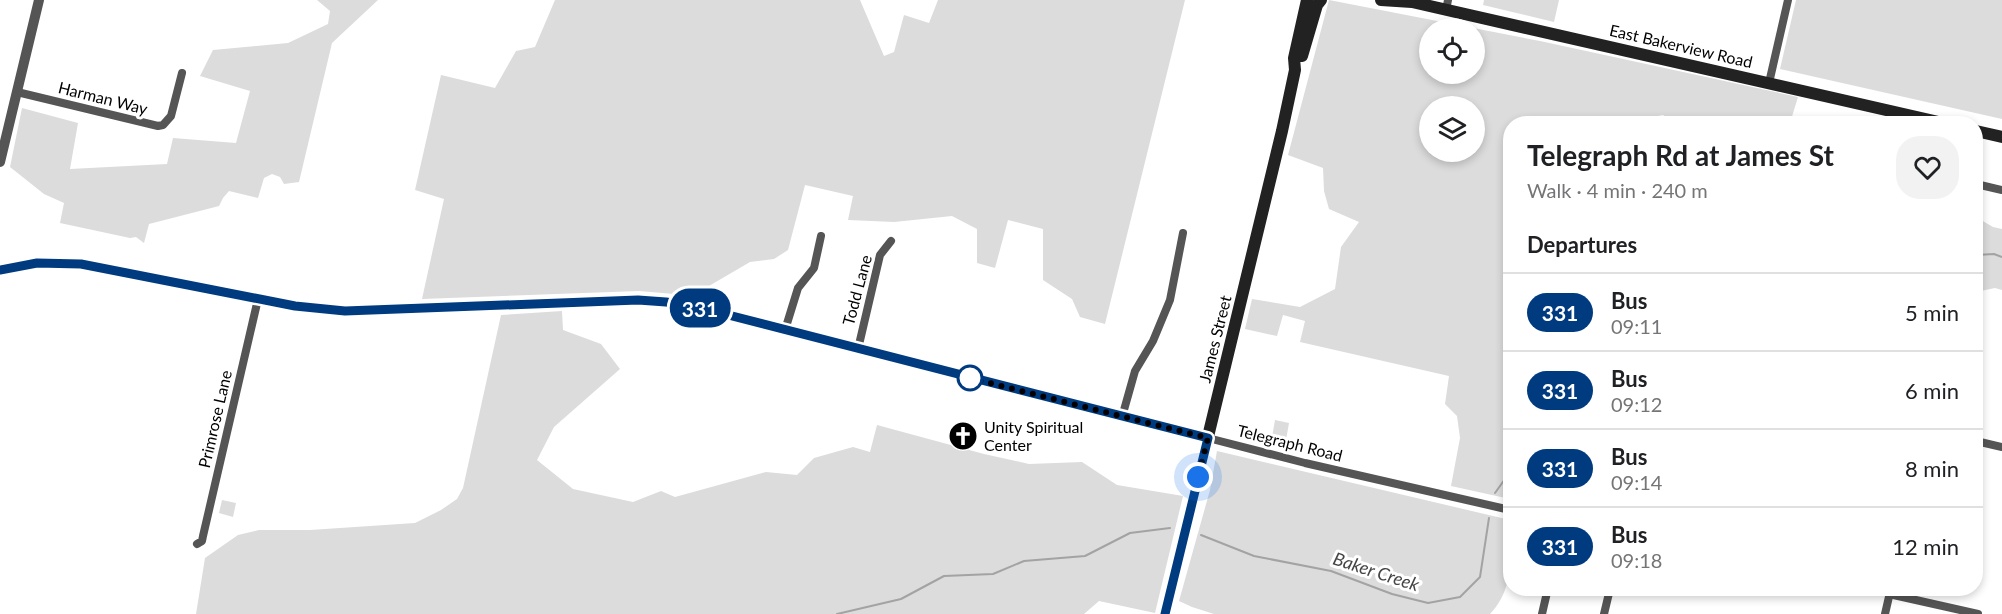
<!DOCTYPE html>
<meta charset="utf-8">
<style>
body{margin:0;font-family:Lato,sans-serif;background:#f2f2f2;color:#202124;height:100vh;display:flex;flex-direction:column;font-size:22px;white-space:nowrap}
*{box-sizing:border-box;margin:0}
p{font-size:20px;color:#757577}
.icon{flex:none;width:33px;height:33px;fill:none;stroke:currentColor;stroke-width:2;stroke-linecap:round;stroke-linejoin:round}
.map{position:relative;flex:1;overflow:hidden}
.drawer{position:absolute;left:1503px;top:116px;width:480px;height:480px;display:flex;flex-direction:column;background:#fff;border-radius:24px;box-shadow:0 3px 9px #0003}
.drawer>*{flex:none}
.badge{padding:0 12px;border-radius:20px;font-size:21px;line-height:39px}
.controls{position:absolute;left:1419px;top:18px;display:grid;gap:12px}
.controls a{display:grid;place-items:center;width:66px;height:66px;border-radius:50%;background:#fff;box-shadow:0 3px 9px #0003;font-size:30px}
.you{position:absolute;width:30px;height:30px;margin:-15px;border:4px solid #fff;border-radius:50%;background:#1a73e8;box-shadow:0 0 0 9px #1a73e833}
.map>.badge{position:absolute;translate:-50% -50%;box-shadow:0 0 0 3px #fff}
h2{padding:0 24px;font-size:22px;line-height:54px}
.round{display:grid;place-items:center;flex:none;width:63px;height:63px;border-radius:24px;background:#f2f2f2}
.summary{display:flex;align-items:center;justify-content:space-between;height:102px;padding:0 24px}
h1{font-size:28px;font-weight:700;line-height:45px}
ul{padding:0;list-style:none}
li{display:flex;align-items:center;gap:18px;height:78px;padding:0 24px;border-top:2px solid #e0e0e0}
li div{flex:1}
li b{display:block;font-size:22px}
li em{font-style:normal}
li .badge{min-width:66px;font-weight:700;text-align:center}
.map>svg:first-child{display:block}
</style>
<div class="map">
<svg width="2002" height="614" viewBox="0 0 2002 614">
<rect width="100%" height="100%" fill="#fff"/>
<!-- green -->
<path fill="#dcdcdc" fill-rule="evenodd" d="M317 0H378L332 43 299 182 284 184 280 177 272 174 264 178 258 198 229 191 223 198 219 206 149 224 144 243 136 237 130 238 60 223 64 203 44 194 10 167 22 108 78 123 70 169 167 164 173 138 236 143 250 91 200 76 213 50 288 43 328 24 330 11Z
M555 0H860L884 56 894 52 904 15 929 23 938 0H1185L1105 324 1080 317 1072 299 1043 280V229L1008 220 995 268 977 263V229L952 216 894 222 848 220 853 196 805 185 788 250 774 259 750 262 697 293 686 295 639 291 422 299 444 199 415 190 441 75 495 88 516 51 535 47Z
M1329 0 1540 41 1798 97 1790 123H1674L1663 115 1653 117 1647 123H1510V499L1451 486 1460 438 1457 416 1445 404 1449 376 1300 342 1305 321 1283 315 1277 336 1245 329 1252 299 1300 307 1335 289 1341 247 1359 222 1329 209 1324 191 1323 168 1288 155ZM1430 28H1474V74H1430ZM1430 106H1474V152H1430Z
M1484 0H1559L1554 22 1483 5Z
M1796 0H2002V119L1780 69Z
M1976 217 1993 227 2002 229V290L1995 288 1976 292Z
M562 311 563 330 601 344 620 369 554 427 537 460 573 489 633 502 661 491 675 497 766 472 797 475 814 458 853 447 870 452 877 425 984 454 1029 464 1082 462 1117 485 1183 496 1155 613 1099 601 1084 614H196L205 558 238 535 259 530H310L415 523 441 510 457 499 463 488 501 315Z
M1275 420 1289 423 1286 440 1272 437Z
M1217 451 1510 520C1511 554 1515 588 1490 614H1214L1192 607 1179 601 1210 490Z
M222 500 236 503 233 517 219 513Z"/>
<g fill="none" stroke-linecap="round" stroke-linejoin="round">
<!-- stream -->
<path stroke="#a3a3a3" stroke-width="2" d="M1976 255 1994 254 2002 257
M1495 493 1510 472
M1201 535 1254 556 1331 571 1392 594 1428 603 1460 597 1480 577 1489 518
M837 614 901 599 944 576 993 574 1024 561 1085 556 1130 533 1170 528"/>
<!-- minor -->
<path stroke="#555" stroke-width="8" d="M1446 10 1448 0
M1769 83 1788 0
M17 92 158 126 163 125 171 116 182 73
M1976 184 2002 190
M785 330 798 288 814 268 821 236
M858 349 880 255 891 241
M1122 417 1135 371 1153 341 1170 300 1183 233
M1208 438 1305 463 1510 510
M1976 441 2002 447
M197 544 202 541 203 536 258 299
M1889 594 1978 614
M1542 614 1548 588
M1604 614 1610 589 1607 588
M1885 614 1891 588"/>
<!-- tertiary -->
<path stroke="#555" stroke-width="10" d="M0 162 39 0
M0 270 37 263 81 264 295 306 345 311 638 300 666 302 697 307 1208 438"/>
<!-- secondary -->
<path stroke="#222" stroke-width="12" d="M1381 0 1412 2 1943 123
M1302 56 1317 5 1321 0
M1976 131 2002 137
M1165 614 1282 131 1295 70 1294 58 1307 0"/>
</g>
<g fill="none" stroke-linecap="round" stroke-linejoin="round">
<!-- line casing -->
<g stroke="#fff" stroke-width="14">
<path id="line" d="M0 270 37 263 81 264 295 306 345 311 638 300 666 302 697 307 1208 438 1165 614"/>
</g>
<!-- line -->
<use href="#line" stroke="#003b80" stroke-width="9"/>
<!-- walk -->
<path stroke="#000" stroke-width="6" stroke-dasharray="0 10.8" d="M970 378 1208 438 1198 477"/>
</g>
<!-- icons -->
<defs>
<g id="church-disc" transform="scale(1.5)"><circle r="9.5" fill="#000" stroke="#fff"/><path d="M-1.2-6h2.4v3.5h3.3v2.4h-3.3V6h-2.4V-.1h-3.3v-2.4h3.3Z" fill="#fff"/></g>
</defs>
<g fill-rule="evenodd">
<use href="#church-disc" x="963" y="436"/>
</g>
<!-- markers -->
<circle fill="#fff" stroke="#003b80" stroke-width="3" cx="970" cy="378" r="12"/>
<g text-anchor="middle" stroke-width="6" stroke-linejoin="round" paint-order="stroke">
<!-- street labels -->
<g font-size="16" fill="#000" stroke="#fff">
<text transform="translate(1681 46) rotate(13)" y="6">East Bakerview Road</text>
<text transform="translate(103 98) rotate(14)" y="6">Harman Way</text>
<text transform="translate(857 290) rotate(-75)" y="6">Todd Lane</text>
<text transform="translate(1215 339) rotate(-76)" y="6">James Street</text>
<text transform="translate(215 419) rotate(-77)" y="6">Primrose Lane</text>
<text transform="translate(1290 443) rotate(14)" y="6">Telegraph Road</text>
</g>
<!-- poi labels -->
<g font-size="16" fill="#000" stroke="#fff" text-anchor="start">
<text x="984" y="433">Unity Spiritual<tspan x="984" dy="18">Center</tspan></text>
</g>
<!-- water labels -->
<g font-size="18" font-style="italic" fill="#444" stroke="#fff">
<text transform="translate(1376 572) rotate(18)" y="6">Baker Creek</text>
</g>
</g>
</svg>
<div class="controls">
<a><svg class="icon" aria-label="locate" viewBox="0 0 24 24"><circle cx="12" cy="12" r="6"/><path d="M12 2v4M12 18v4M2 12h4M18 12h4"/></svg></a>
<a><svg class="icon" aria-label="layers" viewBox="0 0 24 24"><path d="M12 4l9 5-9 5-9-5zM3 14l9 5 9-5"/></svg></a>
</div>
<div class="you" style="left:1198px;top:477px"></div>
<b class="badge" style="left:700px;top:308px;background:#003b80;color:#fff">331</b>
<section class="drawer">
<div class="summary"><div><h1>Telegraph Rd at James St</h1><p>Walk · 4 min · 240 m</p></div><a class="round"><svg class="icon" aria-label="heart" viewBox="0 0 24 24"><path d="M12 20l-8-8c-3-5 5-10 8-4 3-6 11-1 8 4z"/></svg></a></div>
<h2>Departures</h2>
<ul>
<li><span class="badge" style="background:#003b80;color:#fff">331</span><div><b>Bus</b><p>09:11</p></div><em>5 min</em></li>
<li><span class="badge" style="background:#003b80;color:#fff">331</span><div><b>Bus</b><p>09:12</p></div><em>6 min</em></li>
<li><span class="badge" style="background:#003b80;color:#fff">331</span><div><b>Bus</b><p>09:14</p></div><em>8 min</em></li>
<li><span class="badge" style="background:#003b80;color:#fff">331</span><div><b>Bus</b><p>09:18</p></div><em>12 min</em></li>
</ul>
</section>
</div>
